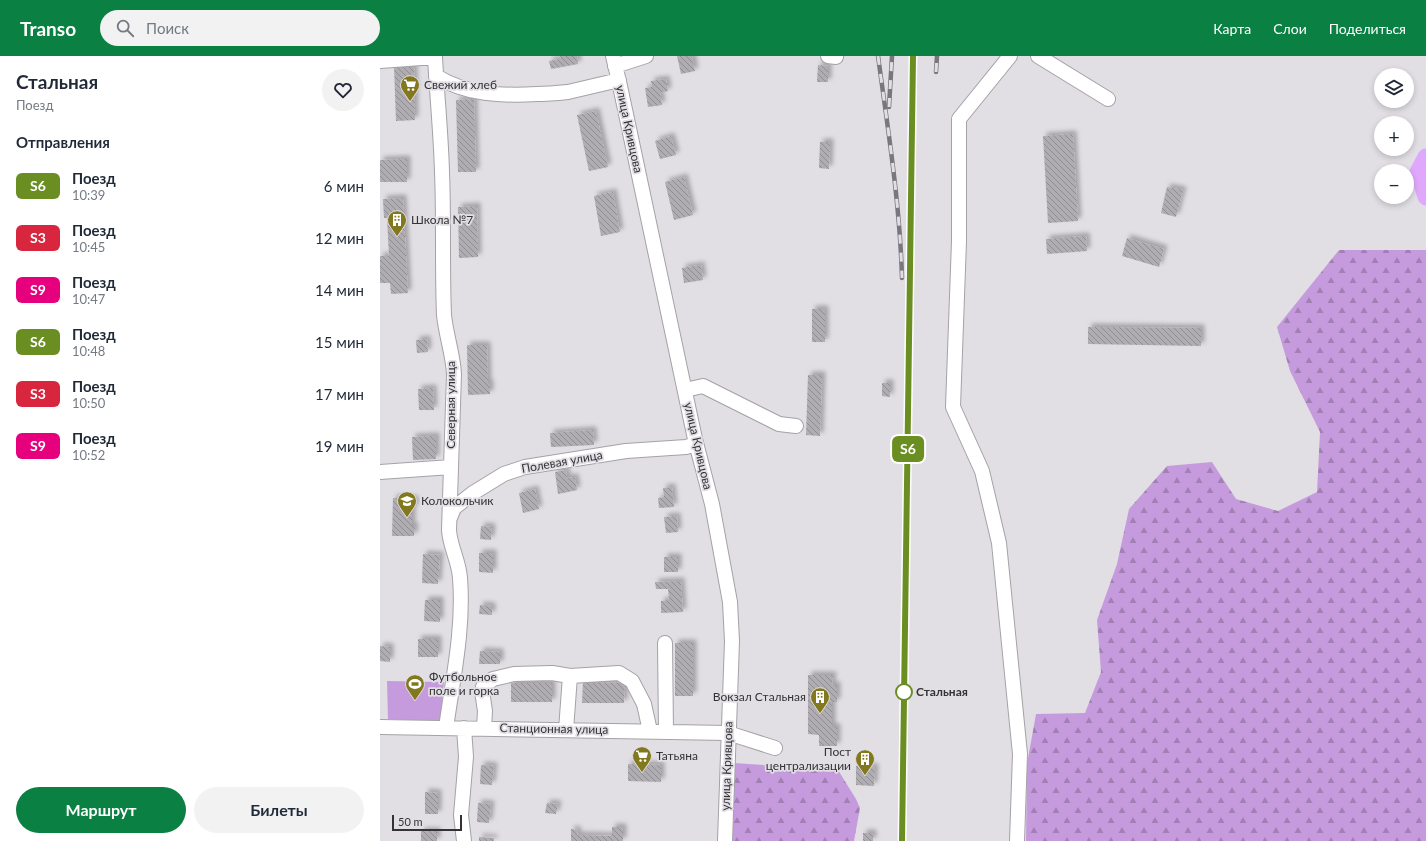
<!DOCTYPE html>
<html lang="ru">
<meta charset="utf-8">
<style>
body{margin:0;font-family:Lato,sans-serif;background:#f2f2f3;color:#1f2937;height:100vh;display:flex;flex-direction:column;font-size:15px;white-space:nowrap}
*{box-sizing:border-box;margin:0}
p{font-size:13px;color:#747a83}
.icon{flex:none;width:22px;height:22px;fill:none;stroke:currentColor;stroke-width:2;stroke-linecap:round;stroke-linejoin:round}
.map{position:relative;flex:1;overflow:hidden}
.sheet{display:flex;flex-direction:column;background:#fff;width:380px}
.sheet>*{flex:none}
.badge{padding:0 8px;border-radius:6px;font-size:14px;line-height:26px}
.controls{position:absolute;left:994px;top:12px;display:grid;gap:8px}
.controls a{display:grid;place-items:center;width:40px;height:40px;border-radius:50%;background:#fff;box-shadow:0 2px 6px #0003;font-size:20px}
.scale{position:absolute;left:12px;bottom:10px;width:70px;box-sizing:border-box;padding-left:4px;border:2px solid #343235;border-top:0;font-size:11px;line-height:14px;white-space:nowrap;color:#343235;-webkit-text-stroke:3px #e1dee4;paint-order:stroke}
.map>.badge{position:absolute;translate:-50% -50%;box-shadow:0 0 0 2px #fff}
h2{padding:0 16px;font-size:15px;line-height:36px}
.round{display:grid;place-items:center;flex:none;width:42px;height:42px;border-radius:21px;background:#f2f2f3}
.overview{display:flex;align-items:center;justify-content:space-between;height:68px;padding:0 16px}
h1{font-size:19px;font-weight:700;line-height:30px}
.primary-button{display:flex;gap:8px;margin-top:auto;padding:8px 16px}
.primary-button a{flex:1;height:46px;border-radius:24px;background:#0b8043;color:#fff;font-size:16px;font-weight:700;line-height:46px;text-align:center}
.primary-button a+a{background:#f2f2f3;color:#1f2937}
ul{padding:0;list-style:none}
li{display:flex;align-items:center;gap:12px;height:52px;padding:0 16px}
li div{flex:1}
li b{display:block;font-size:15px}
li em{font-style:normal}
li .badge{min-width:44px;font-weight:700;text-align:center}
header{display:flex;align-items:center;gap:24px;box-sizing:border-box;height:56px;padding:0 20px;background:#0b8043;color:#fff}
header strong{font-size:19px}
nav{display:flex;gap:22px;margin-inline-start:auto;font-size:14px}
.search{width:280px;height:36px;background:#f2f2f3;display:flex;align-items:center;gap:10px;box-sizing:border-box;padding:0 14px;border-radius:22px;color:#747a83;font-size:15px}
main{display:flex;flex:1;min-height:0}
.map>svg:first-child{display:block}
</style>
<header>
<strong>Transo</strong>
<div class="search"><svg class="icon" aria-label="search" viewBox="0 0 24 24"><circle cx="10" cy="10" r="6"/><path d="M15 15l6 6"/></svg>Поиск</div>
<nav><a>Карта</a><a>Слои</a><a>Поделиться</a></nav>
</header>
<main>
<section class="sheet">
<div class="overview"><div><h1>Стальная</h1><p>Поезд</p></div><a class="round"><svg class="icon" aria-label="heart" viewBox="0 0 24 24"><path d="M12 20l-8-8c-3-5 5-10 8-4 3-6 11-1 8 4z"/></svg></a></div>
<h2>Отправления</h2>
<ul>
<li><span class="badge" style="background:#6b8e23;color:#fff">S6</span><div><b>Поезд</b><p>10:39</p></div><em>6 мин</em></li>
<li><span class="badge" style="background:#d7263d;color:#fff">S3</span><div><b>Поезд</b><p>10:45</p></div><em>12 мин</em></li>
<li><span class="badge" style="background:#e6007e;color:#fff">S9</span><div><b>Поезд</b><p>10:47</p></div><em>14 мин</em></li>
<li><span class="badge" style="background:#6b8e23;color:#fff">S6</span><div><b>Поезд</b><p>10:48</p></div><em>15 мин</em></li>
<li><span class="badge" style="background:#d7263d;color:#fff">S3</span><div><b>Поезд</b><p>10:50</p></div><em>17 мин</em></li>
<li><span class="badge" style="background:#e6007e;color:#fff">S9</span><div><b>Поезд</b><p>10:52</p></div><em>19 мин</em></li>
</ul>
<div class="primary-button"><a>Маршрут</a><a>Билеты</a></div>
</section>
<div class="map">
<svg width="1046" height="785" viewBox="0 0 1046 785">
<defs>
<pattern id="forest-firs" width="22" height="20" patternUnits="userSpaceOnUse"><rect width="22" height="20" fill="#c69bdd"/><path d="M5 1l3.5 6h-7zM16 11l3.5 6h-7z" fill="#a27fb4"/></pattern>
<pattern id="building-back-hatch" width="6" height="6" patternUnits="userSpaceOnUse"><rect width="6" height="6" fill="#b0adb2"/><path d="M-1 5l2 2M0 0l6 6M5-1l2 2" fill="none" stroke="#908d92"/></pattern>
<filter id="shadow"><feDropShadow dx="3.5" dy="-3.5" stdDeviation="2" flood-color="#0004"/></filter>
</defs>
<rect width="100%" height="100%" fill="#e1dee4"/>
<!-- green -->
<path fill="#c69bdd" d="M7 625 64 626 60 666 8 663Z"/>
<!-- forest -->
<path fill="url(#forest-firs)" d="M959 194H1046V785H646L647 708 656 658 705 657 721 616 717 564 737 508 749 453 787 410 832 406 856 443 898 455 937 436 940 376 910 315 897 271Z
M354 707 458 714 476 743 480 752 474 785H352Z"/>
<g fill="none" stroke-linecap="round" stroke-linejoin="round">
<!-- river -->
<path stroke="#dfa8fc" stroke-width="17" d="M1046 101 1038 116 1046 141"/>
</g>
<!-- building -->
<path fill="url(#building-back-hatch)" filter="url(#shadow)" d="M180 0H197L198 8 171 13 169 5 181 3Z
M297 0H312L315 15 301 18Z
M438 9 448 10V26H437Z
M14 10H34L35 64 16 65Z
M286 23 288 35 280 37 282 49 268 51 265 32 272 31 271 25Z
M94 43 96 116H78L76 44Z
M216 55 228 111 209 115 197 59Z
M693 78 698 165 668 167 663 80Z
M291 80 296 99 280 103 275 85Z
M440 86H450L449 113 439 112Z
M27 103V126H0V104Z
M304 121 313 159 294 164 285 126Z
M787 131 803 134 796 161 781 157Z
M233 136 240 176 221 180 214 140Z
M23 142 28 237 11 238 10 227H0V200H9L7 162H4L3 143Z
M97 150 98 201 79 202 78 151Z
M706 180 707 195 667 198 666 183Z
M747 182 784 193 779 211 742 200Z
M321 209 323 224 304 227 302 212Z
M432 253H445V286H432Z
M708 271 821 272V290L708 288Z
M47 283 48 296 37 297 36 284Z
M87 289H107L108 327H110V338L88 339Z
M428 319H442L440 380 426 379Z
M502 327H510V341L502 340Z
M53 332 54 354H39L38 333Z
M213 374 214 389 171 391 170 377Z
M56 380V403L33 404 32 381Z
M186 414 187 422 195 421 197 434 178 438 175 416Z
M292 431 294 451 279 452 278 442 284 441 283 432Z
M155 433 159 453 143 457 139 437Z
M13 442 35 443V452H32V470H35L34 480H12Z
M297 460 298 476 286 477 284 461Z
M101 470 112 471 111 484 100 483Z
M99 497H113V517L99 516Z
M43 498 60 499 58 528 42 527Z
M284 501H298V516H284Z
M301 525 303 556 281 557V545L289 544 288 533H276L275 526Z
M45 544H60V566L44 565Z
M100 549 112 550V559L99 558Z
M38 583H58V601H38Z
M295 587H313V640H295Z
M0 590 10 591V606L0 605Z
M100 595 120 596V608H99Z
M428 619H453L452 629H457V646H452V671H457V690H439V679L428 678Z
M203 626 245 627 244 647H202Z
M131 627H172V646H131Z
M248 708 281 709V726L248 725Z
M101 709 114 710 112 729 100 728Z
M476 710 495 711 494 730 476 729Z
M45 736 58 737V758H45Z
M98 747 111 748 109 767 97 766Z
M167 747 178 748 176 758 165 757Z
M232 771H243V785H191V773L198 774 197 779 232 780Z
M41 775H57V785H41Z
M483 777H493V785H483Z
M99 781 114 782V785H99Z"/>
<g fill="none" stroke-linecap="round" stroke-linejoin="round">
<!-- minor casing -->
<g stroke="#a5a2a7" stroke-width="16">
<path id="minor" d="M233 0 240 30 315 383 332 448 350 546 352 585 345 785
M448 0 456 1
M630 0 579 63V185L573 351 602 415 619 487 640 698 637 785
M658 0 728 43
M0 5 55 1C57 40 61 78 62 116 64 164 62 211 64 259 66 279 73 298 74 318L69 474C70 491 79 505 80 522 84 572 73 622 66 672
M235 10 266 0
M56 20C86 39 123 40 157 38 167 38 178 37 188 36 205 32 222 28 239 24
M305 334 323 330 399 368 416 370
M0 416 71 411
M70 462 74 452 93 437 124 418 145 411 246 395 306 391 316 388
M285 587 286 676
M190 620 239 617 252 625 264 648 270 675
M0 671 348 677 395 692
M84 672 86 701 81 759 84 785
M104 672 105 655 102 635 103 631 113 623 134 618 172 617 190 620 186 674"/>
</g>
<!-- minor -->
<use href="#minor" stroke="#fff" stroke-width="14"/>
<!-- rail casing -->
<g stroke="#79777b" stroke-width="4.5">
<path id="rail" d="M498 0C508 74 520 148 522 222
M556 16 557 0
M509 51 512 0
M522 785 533 0"/>
</g>
<!-- rail -->
<use href="#rail" stroke="#e1dee4" stroke-width="3" stroke-dasharray="9" stroke-linecap="butt"/>
</g>
<g fill="none" stroke-linecap="round" stroke-linejoin="round">
<!-- line casing -->
<g stroke="#fff" stroke-width="9">
<path id="line" d="M522 785 533 0"/>
</g>
<!-- line -->
<use href="#line" stroke="#6b8e23" stroke-width="6"/>
</g>
<!-- icons -->
<defs>
<g id="supermarket-pin" transform="scale(1)"><path d="M0 17L-7.5 6A9.5 9.5 0 1 1 7.5 6Z" fill="#82791e" stroke="#e1dee4"/><path d="M-6-5.5h2.5l.6 2H6L4.5 2H-2.5L-4.4-4H-6ZM-1.5 3.2a1.3 1.3 0 1 0 .1 0ZM3 3.2a1.3 1.3 0 1 0 .1 0Z" fill="#fff"/></g>
<g id="building-pin" transform="scale(1)"><path d="M0 17L-7.5 6A9.5 9.5 0 1 1 7.5 6Z" fill="#82791e" stroke="#e1dee4"/><path d="M-4-6H4V6H1V3H-1V6H-4ZM-2.5-4.3h1.7v1.8h-1.7ZM.8-4.3h1.7v1.8H.8ZM-2.5-1h1.7V.8h-1.7ZM.8-1h1.7V.8H.8Z" fill="#fff"/></g>
<g id="school-pin" transform="scale(1)"><path d="M0 17L-7.5 6A9.5 9.5 0 1 1 7.5 6Z" fill="#82791e" stroke="#e1dee4"/><path d="M0-5L7-2L0 1L-7-2ZM-4 1L0 2.5L4 1V4Q0 6-4 4Z" fill="#fff"/></g>
<g id="stadium-pin" transform="scale(1)"><path d="M0 17L-7.5 6A9.5 9.5 0 1 1 7.5 6Z" fill="#82791e" stroke="#e1dee4"/><path d="M0-5a6.5 5 0 1 0 0 10a6.5 5 0 1 0 0-10ZM-3.5-1.8h7v3.6h-7Z" fill="#fff"/></g>
</defs>
<g fill-rule="evenodd">
<use href="#supermarket-pin" x="30" y="29"/>
<use href="#building-pin" x="17" y="164"/>
<use href="#school-pin" x="27" y="445"/>
<use href="#stadium-pin" x="35" y="628"/>
<use href="#building-pin" x="440" y="641"/>
<use href="#supermarket-pin" x="262" y="700"/>
<use href="#building-pin" x="485" y="703"/>
</g>
<!-- markers -->
<circle fill="#fff" stroke="#6b8e23" stroke-width="2" cx="524" cy="636" r="8"/>
<g text-anchor="middle" stroke-width="3.5" stroke-linejoin="round" paint-order="stroke">
<!-- poi labels -->
<g font-size="12" fill="#343235" stroke="#e1dee4" text-anchor="start">
<text x="44" y="33">Свежий хлеб</text>
<text x="31" y="168">Школа №7</text>
<text x="41" y="449">Колокольчик</text>
<text x="49" y="625">Футбольное<tspan x="49" dy="14">поле и горка</tspan></text>
<text x="426" y="645" text-anchor="end">Вокзал Стальная</text>
<text x="471" y="700" text-anchor="end">Пост<tspan x="471" dy="14">централизации</tspan></text>
<text x="276" y="704">Татьяна</text>
</g>
<!-- street labels -->
<g font-size="12" fill="#343235" stroke="#e1dee4">
<text transform="translate(249 73) rotate(78)" y="4">улица Кривцова</text>
<text transform="translate(71 349) rotate(-90)" y="4">Северная улица</text>
<text transform="translate(318 390) rotate(77)" y="4">улица Кривцова</text>
<text transform="translate(182 406) rotate(-10)" y="4">Полевая улица</text>
<text transform="translate(174 673) rotate(1)" y="4">Станционная улица</text>
<text transform="translate(347 710) rotate(-88)" y="4">улица Кривцова</text>
</g>
<!-- stop labels -->
<g font-size="12" font-weight="bold" fill="#343235" stroke="#e1dee4" text-anchor="start">
<text x="536" y="640">Стальная</text>
</g>
</g>
</svg>
<div class="controls">
<a><svg class="icon" aria-label="layers" viewBox="0 0 24 24"><path d="M12 4l9 5-9 5-9-5zM3 14l9 5 9-5"/></svg></a>
<a>+</a>
<a>−</a>
</div>
<div class="scale">50 m</div>
<b class="badge" style="left:528px;top:393px;background:#6b8e23;color:#fff">S6</b>
</div>
</main>
